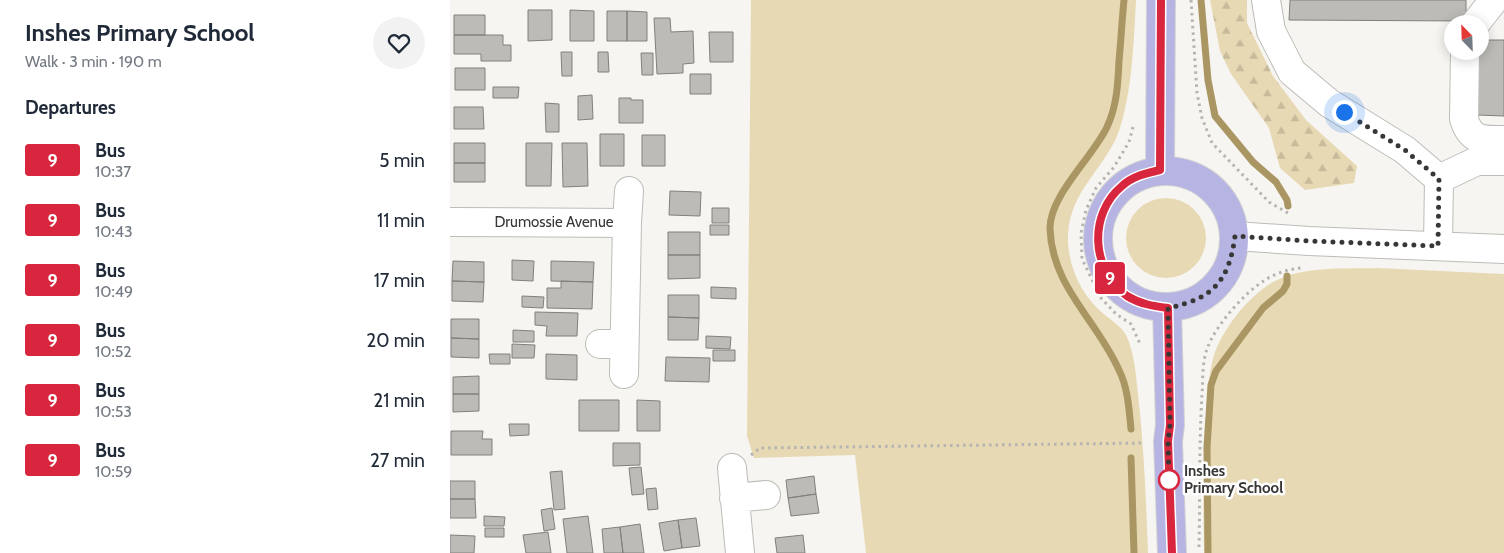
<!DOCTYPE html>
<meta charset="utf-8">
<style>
body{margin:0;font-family:Cabin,sans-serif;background:#f2f2f3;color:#1f2937;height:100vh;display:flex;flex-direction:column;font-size:19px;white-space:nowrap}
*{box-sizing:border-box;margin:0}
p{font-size:16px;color:#747a83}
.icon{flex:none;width:28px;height:28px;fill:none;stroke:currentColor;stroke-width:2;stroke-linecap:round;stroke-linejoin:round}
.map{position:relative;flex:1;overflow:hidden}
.panel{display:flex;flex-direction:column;background:#fff;width:450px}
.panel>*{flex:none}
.badge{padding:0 10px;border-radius:4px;font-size:18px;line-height:32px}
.needle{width:32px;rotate:337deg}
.fabs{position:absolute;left:994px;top:15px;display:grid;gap:10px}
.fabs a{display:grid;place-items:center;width:45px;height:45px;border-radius:50%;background:#fff;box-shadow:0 2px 12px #0003;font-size:25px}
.you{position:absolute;width:25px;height:25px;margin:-12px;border:4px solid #fff;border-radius:50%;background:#1a73e8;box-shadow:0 0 0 8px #1a73e833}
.map>.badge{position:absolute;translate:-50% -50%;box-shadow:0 0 0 2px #fff}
h2{padding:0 25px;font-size:19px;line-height:45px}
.round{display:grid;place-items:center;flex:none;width:52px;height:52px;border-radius:26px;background:#f2f2f3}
.head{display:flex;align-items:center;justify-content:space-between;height:85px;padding:0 25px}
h1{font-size:24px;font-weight:700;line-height:38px}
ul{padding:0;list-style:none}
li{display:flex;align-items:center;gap:15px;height:60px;padding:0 25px}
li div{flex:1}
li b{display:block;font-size:19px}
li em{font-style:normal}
li .badge{min-width:55px;font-weight:700;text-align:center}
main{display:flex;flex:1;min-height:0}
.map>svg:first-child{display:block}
</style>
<main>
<section class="panel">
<div class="head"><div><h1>Inshes Primary School</h1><p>Walk · 3 min · 190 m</p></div><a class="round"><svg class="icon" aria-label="heart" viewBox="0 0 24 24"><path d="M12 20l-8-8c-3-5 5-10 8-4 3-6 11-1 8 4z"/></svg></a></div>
<h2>Departures</h2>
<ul>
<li><span class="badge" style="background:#d7263d;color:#fff">9</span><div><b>Bus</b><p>10:37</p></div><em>5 min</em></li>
<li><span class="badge" style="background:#d7263d;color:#fff">9</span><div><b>Bus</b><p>10:43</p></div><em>11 min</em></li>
<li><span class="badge" style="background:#d7263d;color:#fff">9</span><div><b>Bus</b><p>10:49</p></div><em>17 min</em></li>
<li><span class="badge" style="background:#d7263d;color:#fff">9</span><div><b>Bus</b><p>10:52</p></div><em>20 min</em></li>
<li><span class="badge" style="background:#d7263d;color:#fff">9</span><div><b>Bus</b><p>10:53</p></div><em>21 min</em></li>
<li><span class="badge" style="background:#d7263d;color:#fff">9</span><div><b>Bus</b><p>10:59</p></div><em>27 min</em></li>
</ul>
</section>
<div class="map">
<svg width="1054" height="553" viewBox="0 0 1054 553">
<defs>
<pattern id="forest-firs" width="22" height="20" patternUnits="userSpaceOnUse" patternTransform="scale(1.25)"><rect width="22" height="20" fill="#e7d9b3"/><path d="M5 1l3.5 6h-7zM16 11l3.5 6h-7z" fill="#c7bb9b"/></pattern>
</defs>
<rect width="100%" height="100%" fill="#f7f5f1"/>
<!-- green -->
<path fill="#e7d9b3" d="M301 0H686C684 41 682 93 669 131 655 169 620 190 618 235 617 265 631 296 655 315 665 323 675 329 679 342 685 359 686 377 688 394 694 447 696 500 698 553H416L405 455 304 458 297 436Z
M676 238a40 40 0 1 1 80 0a40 40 0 1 1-80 0Z
M927 268 1054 274V553H754C753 507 753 462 756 416 758 395 758 372 765 352 775 326 800 294 825 281 854 266 895 269 927 268Z"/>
<!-- forest -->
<path fill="url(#forest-firs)" d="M760 0H797V23L823 76 856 120 907 166 904 183 855 190 830 168 819 128 781 74 770 51Z"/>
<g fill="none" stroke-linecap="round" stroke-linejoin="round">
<!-- stream -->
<path stroke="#aa9663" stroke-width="7" d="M674 0C672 20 671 40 669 61 668 83 667 106 657 127 643 157 599 196 600 229 602 287 647 320 669 370 678 388 679 409 681 429
M751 0 758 80 765 116 803 162 826 182 837 200 838 206
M681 458 684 553
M758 553 757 447 761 385 766 371 813 308 833 291 837 284V276"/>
</g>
<!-- building -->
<path fill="#bdbbb7" stroke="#81807c" d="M840 0H1016V21L839 20Z
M78 10H102V40L78 41Z
M120 10 144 11V41H120Z
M157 11H177V41H157Z
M177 11 197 12V41H177Z
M4 15H35V35H4Z
M204 18H220L221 32 243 31 244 63 233 64V73L207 74Z
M259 32H283V62H260Z
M4 35H53V45H61V61H31V54H4Z
M1030 40H1054V116L1027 115 1028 51H1030Z
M111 52H122V76H112Z
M148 52H158L159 72H148Z
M191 53H203V75H192Z
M5 68H35V90H5Z
M240 74H261V94H240Z
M43 87H69L68 98H43Z
M142 95 143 119 128 120V96Z
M169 98H181V100H193V123H169Z
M95 103 109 104V132H96Z
M4 107H33L34 129H4Z
M150 134H174V166H150Z
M192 135H215V166H192Z
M4 143H35V163H4Z
M76 143H102L101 186H76Z
M112 143H137L138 186 113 187Z
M4 163H35V182H4Z
M220 191 251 192 250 216 219 215Z
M262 208H279V223H262Z
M260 225H279V235H260Z
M218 232H250V255H218Z
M218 255H250V278L218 279Z
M62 260 84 261 83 281 62 280Z
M3 261 34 262V282L2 281Z
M101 261 144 262 143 282 101 281Z
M2 281 34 282 33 302 2 301Z
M111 281 143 282 142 309 97 308V288H111Z
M261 287 286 288V299L261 298Z
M218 295H249V318L218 317Z
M72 296 94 297 93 308 72 307Z
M85 312 128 313 127 336H96L97 326 85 325Z
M218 317 249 318 248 340H218Z
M1 319H29V339L1 338Z
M63 330 84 331V342H63Z
M256 336 281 337 280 349 256 348Z
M1 338 29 339V358L1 357Z
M62 344 85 345 84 358H62Z
M263 350H285V361H263Z
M39 354H60V364H40Z
M96 354 127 355V380L96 379Z
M216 357 260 358 259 382 215 381Z
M29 376V394H3V377Z
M3 394H29V411L3 412Z
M129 400H169V431H129Z
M187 400 210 401V431H187Z
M59 424H79V435L60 436Z
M1 431H33L32 439H42V455H1Z
M163 443H190V465L163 466Z
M191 467 194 494 182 495 179 468Z
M112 471 115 509 104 510 100 472Z
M364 476 366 494 338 498 336 480Z
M0 481H25V499H0Z
M206 488 208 509 198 510 196 489Z
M366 494 369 513 341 516 338 498Z
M0 499H25L26 518H0Z
M102 508 105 529 94 531 91 510Z
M34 516 55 517 54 526H34Z
M138 516 143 553H117L113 519Z
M246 518 250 546 232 548 228 520Z
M228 520 232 548 214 551 209 523Z
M190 524 194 553H173L170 527Z
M170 527 173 553H154L152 529Z
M35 528H54V537H35Z
M98 532 101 553H76L73 535Z
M0 535 25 536 24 553H0Z
M353 535 355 553H327L325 538Z"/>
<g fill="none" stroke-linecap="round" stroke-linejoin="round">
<!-- minor casing -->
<g stroke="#bdbcb8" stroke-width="30">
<path id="minor" d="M816 0 821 31 842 72 879 103 955 150 989 179 988 246
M1025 24 1044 0
M1015 51 1014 119C1021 142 1033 140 1054 140
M989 179 1027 161H1054
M0 222 177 223 174 374
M177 223 179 191
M785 236 859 241 1054 249
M150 344H174
M282 468 290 553
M284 498 316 495"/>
</g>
<!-- major casing -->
<g stroke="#d3d3d3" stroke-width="30">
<path id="major" d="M710 170 711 0
M648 239a68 68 0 1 1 136 0a68 68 0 1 1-136 0Z
M717 308 720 425 718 441 722 553"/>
</g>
<!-- path -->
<path stroke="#b5b4b1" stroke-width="3" stroke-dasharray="2.5 4" stroke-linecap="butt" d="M741 0 747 93 752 118 762 143 819 202 838 213
M683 127 679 142 664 167 646 188 636 210 631 233 632 259 651 298 666 314 681 324 691 346
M301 455 310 448 695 443
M749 547C750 497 749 445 752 395 753 380 752 363 757 349 765 326 794 293 815 280 826 273 839 269 851 268"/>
<!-- minor -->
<use href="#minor" stroke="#fff" stroke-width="28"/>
<!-- major -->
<use href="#major" stroke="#b6b4e2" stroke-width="28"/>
</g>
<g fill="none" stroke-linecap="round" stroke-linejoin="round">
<!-- line casing -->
<g stroke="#fff" stroke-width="11">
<path id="line" d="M711 0 710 170C697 173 683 176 672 186 638 214 641 271 677 296 690 304 703 306 718 308L720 425 718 441 722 553"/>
</g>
<!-- line -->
<use href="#line" stroke="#d7263d" stroke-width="8"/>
<!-- walk -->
<path stroke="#383736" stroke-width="5" stroke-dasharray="0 9" d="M719 480 718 441 720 425 718 308C762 299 779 282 785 236L859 241 988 246 989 179 955 150 894 112"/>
</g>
<!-- markers -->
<circle fill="#fff" stroke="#d7263d" stroke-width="2.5" cx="719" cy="480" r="10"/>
<g text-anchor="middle" stroke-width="5" stroke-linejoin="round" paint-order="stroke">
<!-- street labels -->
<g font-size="15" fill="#383736" stroke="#fff">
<text x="104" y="227">Drumossie Avenue</text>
</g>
<!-- stop labels -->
<g font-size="15" font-weight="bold" fill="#383736" stroke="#fff" text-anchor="start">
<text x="734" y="476">Inshes<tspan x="734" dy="17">Primary School</tspan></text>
</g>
</g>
</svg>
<div class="fabs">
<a><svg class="needle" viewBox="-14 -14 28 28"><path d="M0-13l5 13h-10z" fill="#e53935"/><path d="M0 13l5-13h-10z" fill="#747a83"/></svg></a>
</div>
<div class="you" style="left:894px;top:112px"></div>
<b class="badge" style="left:660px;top:278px;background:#d7263d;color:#fff">9</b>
</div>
</main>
